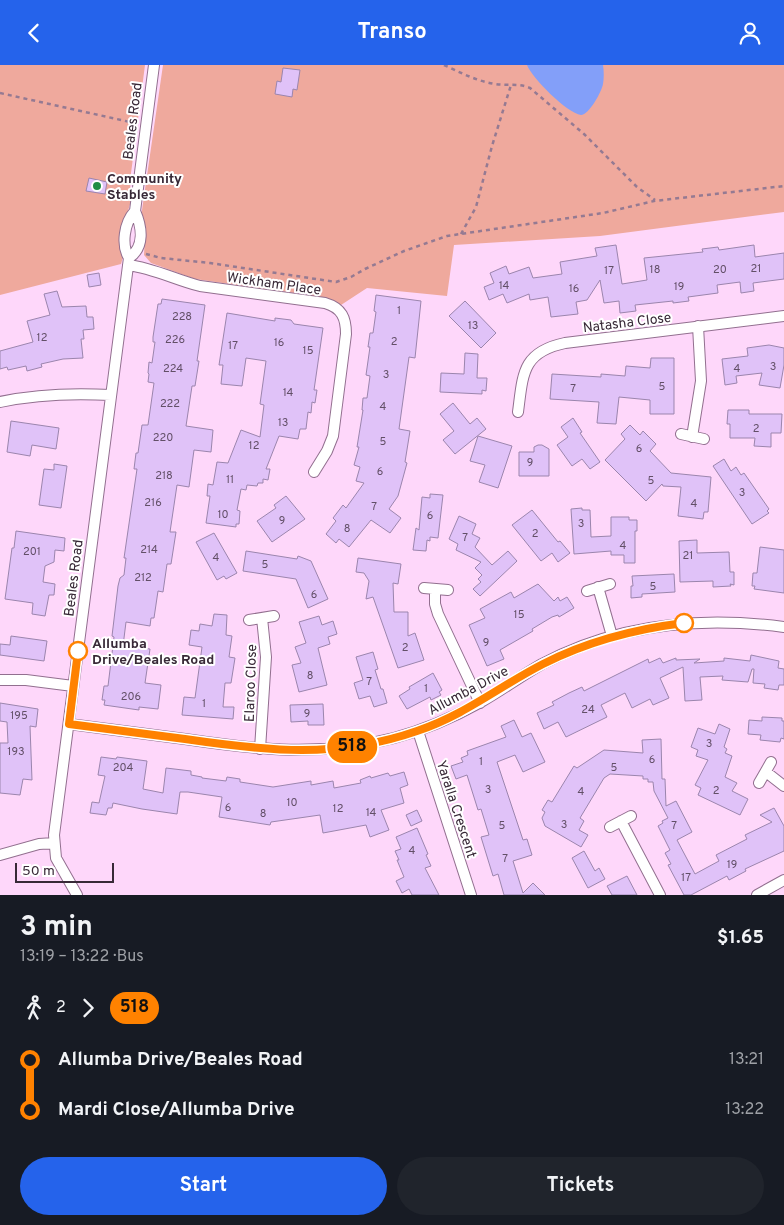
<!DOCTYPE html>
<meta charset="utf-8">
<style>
body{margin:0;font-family:Overpass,sans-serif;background:#20242c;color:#f1f3f6;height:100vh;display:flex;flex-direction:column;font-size:19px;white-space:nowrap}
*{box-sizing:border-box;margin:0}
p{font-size:16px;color:#9ea1a6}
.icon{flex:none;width:28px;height:28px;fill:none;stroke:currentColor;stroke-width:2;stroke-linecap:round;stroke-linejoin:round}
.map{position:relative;height:830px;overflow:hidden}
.drawer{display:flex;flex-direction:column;background:#171b24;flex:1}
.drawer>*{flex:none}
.badge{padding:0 10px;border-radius:16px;font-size:18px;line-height:32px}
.scale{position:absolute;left:15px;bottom:12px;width:99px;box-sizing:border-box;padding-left:5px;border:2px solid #382937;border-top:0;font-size:14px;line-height:18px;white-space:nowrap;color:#382937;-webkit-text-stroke:4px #fff;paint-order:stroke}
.map>.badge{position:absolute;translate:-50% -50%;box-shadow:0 0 0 2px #fff}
.legs{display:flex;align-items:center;gap:8px;height:55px;padding:0 20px;font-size:16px}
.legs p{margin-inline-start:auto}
.head{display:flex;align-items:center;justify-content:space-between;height:85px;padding:0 20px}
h1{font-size:28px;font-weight:700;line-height:38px}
.primary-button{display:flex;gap:10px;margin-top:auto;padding:10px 20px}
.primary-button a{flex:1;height:58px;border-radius:30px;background:#2563eb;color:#fff;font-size:20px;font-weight:700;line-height:58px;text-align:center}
.primary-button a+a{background:#20242c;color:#f1f3f6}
ul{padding:0 20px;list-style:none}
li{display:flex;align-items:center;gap:18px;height:50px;font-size:19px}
li i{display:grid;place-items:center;width:8px;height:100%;margin:0 6px;background:currentColor}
li i::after{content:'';width:12px;height:12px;margin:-6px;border:4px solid;border-radius:50%;background:#171b24}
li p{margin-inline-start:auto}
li:first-child i{background:linear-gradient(#0000 50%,currentColor 0)}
li:last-child i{background:linear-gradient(currentColor 50%,#0000 0)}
header{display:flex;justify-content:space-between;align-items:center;height:65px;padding:0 20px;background:#2563eb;color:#fff;font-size:22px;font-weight:700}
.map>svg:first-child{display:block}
</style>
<header><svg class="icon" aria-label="back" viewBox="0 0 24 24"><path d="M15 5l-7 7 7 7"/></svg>Transo<svg class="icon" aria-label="person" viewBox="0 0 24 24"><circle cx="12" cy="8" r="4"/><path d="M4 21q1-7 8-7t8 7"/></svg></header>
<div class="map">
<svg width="784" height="830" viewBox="0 0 784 830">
<rect width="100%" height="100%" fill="#fed7fa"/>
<!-- green -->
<path fill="#efa99d" d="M0 0H145L130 116 131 136 124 159 123 192 121 199 0 230Z
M163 0H784V147L600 171 454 180 447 231 367 223 341 240 332 235 310 231 311 221 295 219 294 228 195 214 151 198 144 190 145 170 141 152Z"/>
<!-- water -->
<path fill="#839ff9" d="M527 0H603C604 7 604 13 603 19 602 26 589 50 581 50 567 48 532 13 527 0Z"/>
<!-- building -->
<path fill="#e0c2f8" stroke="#9b85ad" d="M283 3 300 5 297 25 293 24 292 32 275 29 277 16 281 17Z
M89 113 107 117 105 129 86 126Z
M616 180 622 219 647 215 644 193 703 187 702 184 718 182 719 185 754 180 755 192 784 188V214L753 218 754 226 741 228 740 217 717 220 718 228 688 232 689 236 673 238V236L635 240 636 246 620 248 619 236 604 238 600 215 587 235 576 237 578 249 551 252 548 232 530 235 529 229 507 238 503 229 489 235 484 222 494 218 490 208 506 201 509 209 529 202 533 213 562 209 560 197 597 191 595 183Z
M99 208 101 220 89 222 87 210Z
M57 226 62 242 86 241 87 252H93L94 264 83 265 84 274H81L83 293 63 294 41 299 42 302 27 306 26 301 8 305 7 302 0 304V286L33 277 27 256 50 250 44 229Z
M376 230 421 236 415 293 409 292 399 364 410 366 405 397 407 398 398 431 389 444 401 453 390 468 371 455 349 482 339 474 336 478 326 469 336 456 333 453 343 440 346 443 364 418 356 416 360 402 354 400 359 382H357L363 345H362L363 333H367L370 311 366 310 370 282H368L370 268H373L376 247 374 246Z
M162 234 205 240 197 296H199L195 321H192L186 361 213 365 211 387 194 385 189 422 177 420 170 467H176L171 499H167L163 527 158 526 154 553H151L150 561 126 557 123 581 150 584 145 618 161 620 158 644 139 642V645L104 640 105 635H102L104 621H108L114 572 112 571 118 521 120 513 124 510 126 493H124L137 404H134L136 388H138L142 360H148L154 318 148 317 149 309 148 308 149 297 152 298 155 277H153V272L158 239H161Z
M465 236 496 268 481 283 449 251Z
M227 248 275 256V253L291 255 294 259 323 263 314 325H317L315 338 312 337 311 348 308 347 306 364H300L298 374 279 371 266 404H270L268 415 263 414V418H258L257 421 247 420 246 425 241 424 237 445 240 446 239 459H236V462L206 458 210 431H207L208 419 213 420 217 397 228 398 241 365 260 372 264 340 260 339 266 296 246 293 242 321 221 319 223 300H219Z
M769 280 784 283V300L780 323 759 320 762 308 736 311 737 318 725 320 722 294 748 291 747 283Z
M465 288 478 289 477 313H487L486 326 482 325V329L440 327 441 308 464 309Z
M651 293H674V349H650V335L619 332 616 359 597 358 599 337 550 334 552 309 601 312V309L625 311 626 301 650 303Z
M453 338 470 359 477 353 486 364 455 389 443 375 454 366 440 349Z
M728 345H749V349H782L781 368H771V382L754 381 755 373H730V359H727Z
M573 353 582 367 580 368 600 397 590 404 582 394 572 401 557 380 568 372 561 362Z
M11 356 59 363 56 384 32 380 30 391 7 387Z
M630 360 640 370 643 366 656 379 650 386 671 408 711 412 708 447H704L703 454 678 451 681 422 663 421 662 419 646 436 605 395 625 374 621 369Z
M478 371 512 381 498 423 479 417 485 400 470 396Z
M538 380H542L549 384V411H519V387H534V382Z
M724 394 731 406 736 402 741 410 744 408 769 444 767 446 769 448 752 459 713 401Z
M54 399 67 401 61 443 39 440 44 404 54 405Z
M430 429 443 430 438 473 430 472V476L427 475 426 486 413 485 416 463 419 465 422 432 430 433Z
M286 431 305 454 272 477 257 456 276 443 274 440Z
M582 443V445H590L591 472 611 471V452H629V455H637V466H635V498H624V490H611V486L574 489 571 444Z
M532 445 558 477 560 476 570 488 558 497 552 488 541 496 512 460Z
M459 451 476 459 472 469 480 473 475 482 492 500 508 486 517 496 480 531 473 524 481 517 478 514 482 510 475 503 481 497 456 485 458 479 449 474Z
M16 466 65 473 64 486 55 485 54 497 45 501 43 517 55 519 54 530H49L45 551 32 549 33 538 5 534 12 483H14Z
M214 468 237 508 226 514 224 511 217 515 196 477Z
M697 475V488L729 487 730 507H734V520L730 519 731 521 713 522V516L680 517 679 476Z
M760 482 784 485V528L754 524 755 521H752L753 508H757Z
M246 486 297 494 298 491 311 496 328 534 308 543 296 514 243 506Z
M358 493 401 499 398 519 393 518 394 547H408V571L415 568 424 595 398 603 373 532 366 534 369 516 364 508 356 507Z
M674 509 675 527 642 529V532L631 533V521H633L632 511Z
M538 519 554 536 558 532 560 536 567 532 574 543 559 552 558 550 552 552 532 564 533 566 500 585 504 594 487 601 469 560 485 553 480 544 511 527 514 533Z
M214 549 227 550 226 570 232 571 229 592 235 593 231 618H225L223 642H234L233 654 182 650 184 632 195 633 202 582 189 580 191 565 199 566 200 559 212 561Z
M319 551 322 560 333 556 337 569 328 572 330 579 318 583 327 620 299 627 292 600 301 598 295 582 306 578 299 557Z
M11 571 47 576 44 596 0 590V579L10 580Z
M373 587 378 604 375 605 381 624H383L387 638 374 642 370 631 359 634 354 618 363 615 356 592Z
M751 590 779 596 778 603 784 604V620H779L778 625 764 623 765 619 753 618 754 604H752L748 617 722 615 723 611 700 612 702 635 685 636 683 602 660 613 669 633 653 640 650 634 632 643 625 628 601 640 607 652 566 672 558 657 544 664 537 648 554 640 552 637 569 628 582 622 584 626 648 594 649 598 660 593 663 598 676 593V595L700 594 694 598 724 596V593L750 596Z
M433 608 442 625 439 627 441 630 431 635 430 632 407 644 399 631 410 624 409 622Z
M0 638 38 644 36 662 30 661 32 715 23 714 20 730 0 728V678H8L7 657 0 656Z
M323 639 324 660H308V656L291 657 290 640Z
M762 652 782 653V656H784V674L781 673 780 677 760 675 761 670 748 669 749 655 762 656Z
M514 655 522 672 531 668 545 697 523 707 515 690 497 697 523 775 527 774 532 790 513 796 523 828 533 818 545 830H504L498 809 493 811 481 772 489 770 481 744 478 745 467 710 456 714 451 701 463 697 461 693 468 690 467 686 506 672 501 661Z
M719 659 730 664 724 682 727 684 725 688 732 691 725 712 737 718 732 726 748 734 740 750 698 730 701 723 695 720 708 695 696 691 698 685 691 682 698 663 715 669Z
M661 674 662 714H665L666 741 676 736 692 767 677 775 695 809 719 796 716 790 747 774 745 770 772 757 760 750 774 743 784 761V786L745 804 746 806 729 815 727 811 691 830H684L668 800 671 799 665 788 670 785 658 761 663 758 662 756 668 753 654 726 653 717H648V714H643V711L610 709 604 713 580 753 584 756 579 765 588 770 581 782 545 761 542 753 545 747 542 745 548 735 552 737 574 701 577 703 604 685 643 688 642 675Z
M101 692 116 694 117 692 147 696 143 724 163 728 166 703 191 706V710L202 712V713L226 716 227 712 240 714V717L273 722 311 716V720L333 716 334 723 361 718 360 715 370 711 371 713 388 708 390 711 404 707 408 720 400 723 404 738 381 745 389 765 370 772 366 760 323 768 320 750 271 757 270 760 219 752 222 732 188 727H180L177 749 142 744 113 738 112 743H108L106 750 90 748 92 737 99 738 105 711 98 710Z
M417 745 422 756 411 761 406 750Z
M417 763 428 789 426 790 431 801 425 803 439 830H412L409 824 402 828 396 816 404 812 397 795H399L395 786 401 784 396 772Z
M584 786 595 806 599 803 605 814 588 823 572 793Z
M627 811 637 830H612L607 821Z"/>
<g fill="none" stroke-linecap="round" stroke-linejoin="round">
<!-- minor casing -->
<g stroke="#926f8f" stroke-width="12">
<path id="minor" d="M129 193C145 182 142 162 135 146L154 0
M128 200C153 203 176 215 200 221L325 238C342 243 346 253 346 269L333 371 327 386 314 407
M0 337C37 329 74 328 111 330
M518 347C523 309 522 287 565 278L784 251
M681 369 704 374
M692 372 701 316 698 261
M598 522 612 571
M424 523 448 525
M435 524V539L438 549 480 638
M587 526 610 519
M249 555 274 551
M0 615H26L73 621
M69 659C108 664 146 669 185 674 259 685 320 692 394 673 424 665 454 652 481 637 502 625 521 611 542 599 617 559 701 551 784 562
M418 666 471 830
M260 684 266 592 262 553
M766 707 784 721
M759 718 771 697
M621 756 660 830
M610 762 631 751
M0 790 39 779 54 778
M77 830 56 793 54 770 129 193C121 180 124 158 135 146
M757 830 784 815"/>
</g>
<!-- path -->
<path stroke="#957a92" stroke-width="2.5" stroke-dasharray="4 4" stroke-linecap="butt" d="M444 0C461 8 477 16 495 19 508 21 519 18 530 23L584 69 637 122 655 135
M0 28 130 57
M461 169 476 142 492 81 511 20
M146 189 161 193 210 198 336 217 351 212 365 204 404 186 447 171 603 148 654 136 784 121"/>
<!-- minor -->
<use href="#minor" stroke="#fff" stroke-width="10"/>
</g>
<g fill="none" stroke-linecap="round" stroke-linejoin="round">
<!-- line-1 casing -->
<g stroke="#fff" stroke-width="11">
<path id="line-1" d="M78 586 69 659C108 664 146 669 185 674 267 686 337 694 417 666 465 650 500 621 543 599 588 576 635 564 684 558"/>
</g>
<!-- line-1 -->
<use href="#line-1" stroke="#ff8200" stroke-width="8"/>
</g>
<!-- markers -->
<circle fill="#208d44" stroke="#fff" stroke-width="2" cx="97" cy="121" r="5"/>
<g fill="#fff" stroke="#ff8200" stroke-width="2.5">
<circle cx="684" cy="558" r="9"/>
<circle cx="78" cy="586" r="9"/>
</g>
<g text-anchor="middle" stroke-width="4" stroke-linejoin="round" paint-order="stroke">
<!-- number labels -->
<g font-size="11" fill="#624f67">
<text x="756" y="207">21</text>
<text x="655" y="208">18</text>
<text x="720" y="208">20</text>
<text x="609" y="209">17</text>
<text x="504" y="224">14</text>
<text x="679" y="225">19</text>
<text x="574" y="227">16</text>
<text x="399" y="249">1</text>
<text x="182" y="255">228</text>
<text x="473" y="264">13</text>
<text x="42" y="276">12</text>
<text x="175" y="278">226</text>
<text x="394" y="280">2</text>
<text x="279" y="281">16</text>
<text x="233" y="284">17</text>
<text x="308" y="289">15</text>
<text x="773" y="305">3</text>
<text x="173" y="307">224</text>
<text x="737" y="307">4</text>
<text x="386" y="313">3</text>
<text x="662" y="325">5</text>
<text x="573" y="327">7</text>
<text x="288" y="331">14</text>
<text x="170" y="342">222</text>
<text x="383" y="345">4</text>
<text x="283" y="361">13</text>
<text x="756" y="367">2</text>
<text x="163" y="376">220</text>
<text x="383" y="380">5</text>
<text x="254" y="384">12</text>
<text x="639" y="387">6</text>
<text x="530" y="401">9</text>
<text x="380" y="410">6</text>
<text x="164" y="414">218</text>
<text x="230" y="418">11</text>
<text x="651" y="419">5</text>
<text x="742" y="431">3</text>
<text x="153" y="441">216</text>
<text x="694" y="442">4</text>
<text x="374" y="445">7</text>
<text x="223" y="453">10</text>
<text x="430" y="454">6</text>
<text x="282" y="459">9</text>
<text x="581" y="462">3</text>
<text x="347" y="467">8</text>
<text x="535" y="472">2</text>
<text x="465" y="476">7</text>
<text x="623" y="484">4</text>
<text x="149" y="488">214</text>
<text x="32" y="490">201</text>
<text x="688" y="494">21</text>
<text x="216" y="496">4</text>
<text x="265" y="503">5</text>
<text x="143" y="516">212</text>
<text x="653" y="525">5</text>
<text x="314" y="533">6</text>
<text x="519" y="553">15</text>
<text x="486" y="581">9</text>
<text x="405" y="586">2</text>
<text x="310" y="614">8</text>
<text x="369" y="620">7</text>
<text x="426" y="627">1</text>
<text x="131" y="635">206</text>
<text x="204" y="642">1</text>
<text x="588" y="648">24</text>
<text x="307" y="652">9</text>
<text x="19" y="654">195</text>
<text x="709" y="682">3</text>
<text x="16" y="690">193</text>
<text x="652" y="698">6</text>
<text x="481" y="700">1</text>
<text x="123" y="706">204</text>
<text x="614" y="706">5</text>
<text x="488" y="728">3</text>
<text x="716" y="729">2</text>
<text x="581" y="730">4</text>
<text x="292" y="741">10</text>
<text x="228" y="746">6</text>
<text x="338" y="747">12</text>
<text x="371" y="751">14</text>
<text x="263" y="752">8</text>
<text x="564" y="763">3</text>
<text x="502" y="764">5</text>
<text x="674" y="764">7</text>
<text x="412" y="789">4</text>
<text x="505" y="797">7</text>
<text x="732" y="803">19</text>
<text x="686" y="816">17</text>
</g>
<!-- street labels -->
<g font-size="14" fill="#382937" stroke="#fff">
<text transform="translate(132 56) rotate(-83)" y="5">Beales Road</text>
<text transform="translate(274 218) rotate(8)" y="5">Wickham Place</text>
<text transform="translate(627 257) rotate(-7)" y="5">Natasha Close</text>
<text transform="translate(73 513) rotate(-83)" y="5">Beales Road</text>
<text transform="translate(250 618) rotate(-88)" y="5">Elaroo Close</text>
<text transform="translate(468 625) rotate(-28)" y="5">Allumba Drive</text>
<text transform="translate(457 744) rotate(72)" y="5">Yaralla Crescent</text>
</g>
<!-- poi labels -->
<g font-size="14" font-weight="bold" fill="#382937" stroke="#fff" text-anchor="start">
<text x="107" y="118">Community<tspan x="107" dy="16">Stables</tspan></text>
</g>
<!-- stop labels -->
<g font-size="14" font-weight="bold" fill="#382937" stroke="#fff" text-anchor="start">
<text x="92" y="583">Allumba<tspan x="92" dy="16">Drive/Beales Road</tspan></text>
</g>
</g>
</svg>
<div class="scale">50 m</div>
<b class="badge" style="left:352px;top:682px;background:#ff8200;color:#111">518</b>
</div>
<section class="drawer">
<div class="head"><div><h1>3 min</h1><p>13:19 – 13:22 · Bus</p></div><b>$1.65</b></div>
<div class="legs"><svg class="icon" aria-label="walk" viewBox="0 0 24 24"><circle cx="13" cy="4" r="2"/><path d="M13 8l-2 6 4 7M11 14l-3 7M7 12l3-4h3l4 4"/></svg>2<svg class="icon" aria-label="forward" viewBox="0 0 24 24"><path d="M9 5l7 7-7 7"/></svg><b class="badge" style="background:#ff8200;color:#111">518</b></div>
<ul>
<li><i style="color:#ff8200"></i><b>Allumba Drive/Beales Road</b><p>13:21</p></li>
<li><i style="color:#ff8200"></i><b>Mardi Close/Allumba Drive</b><p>13:22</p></li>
</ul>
<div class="primary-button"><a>Start</a><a>Tickets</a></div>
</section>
